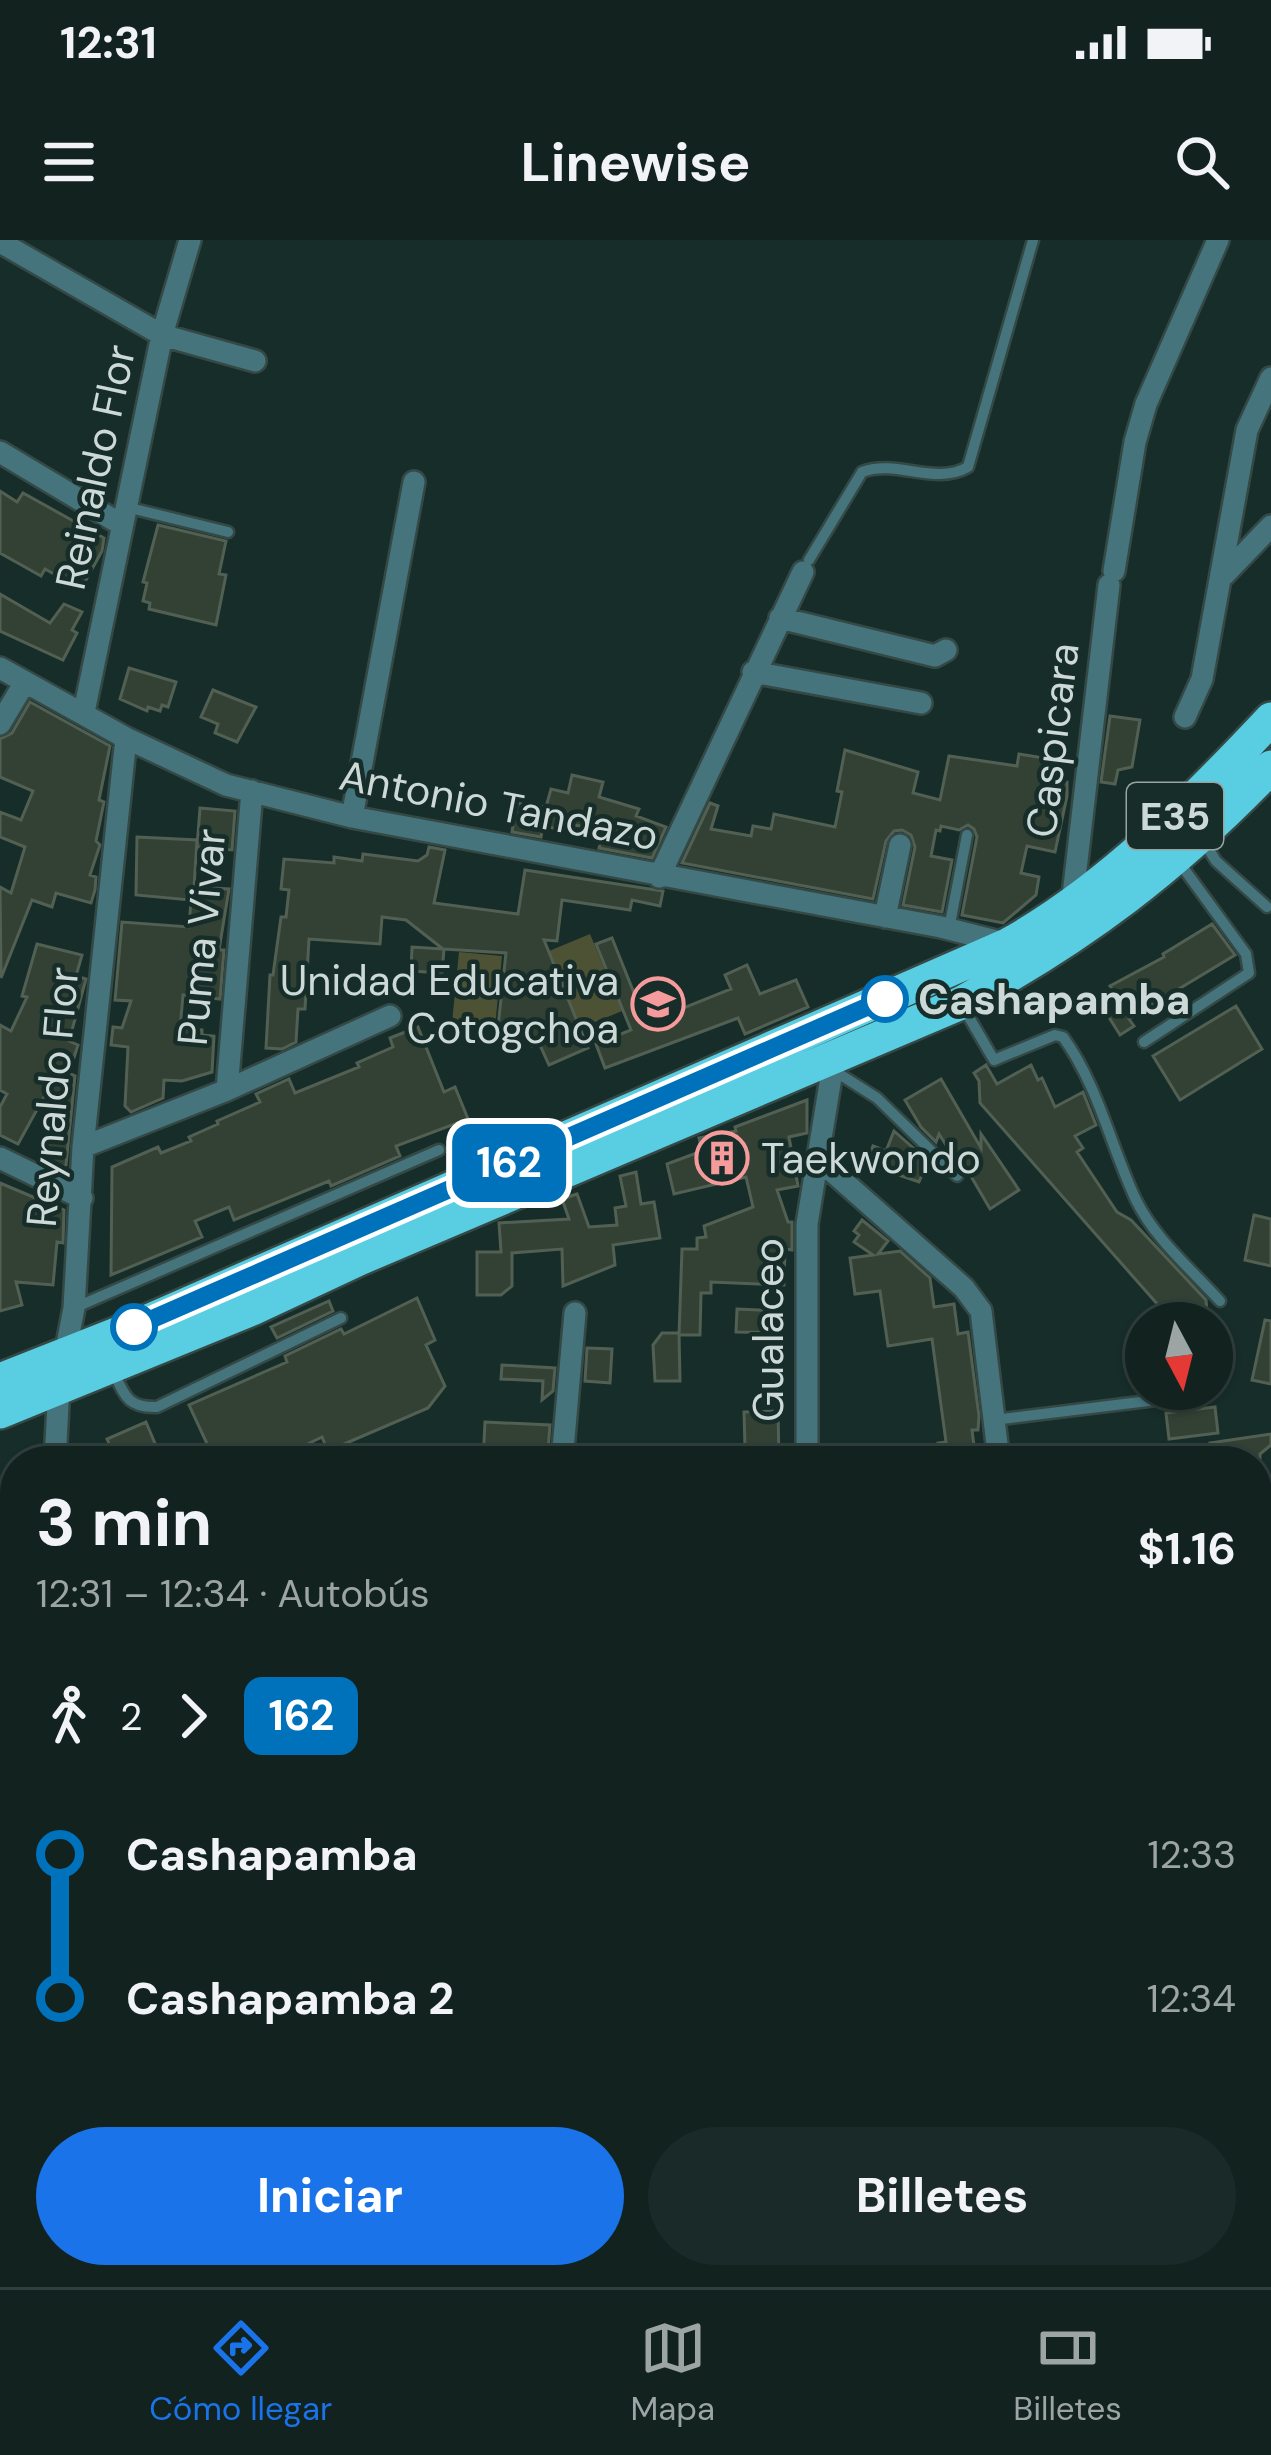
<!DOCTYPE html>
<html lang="es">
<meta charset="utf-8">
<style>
body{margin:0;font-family:"DM Sans",sans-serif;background:#1a2a28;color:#f1f3f6;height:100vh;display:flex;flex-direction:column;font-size:45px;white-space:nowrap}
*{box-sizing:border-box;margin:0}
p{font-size:39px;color:#9ca4a4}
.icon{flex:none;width:66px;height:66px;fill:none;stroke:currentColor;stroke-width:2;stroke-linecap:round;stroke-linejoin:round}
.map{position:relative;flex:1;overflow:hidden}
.details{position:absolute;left:0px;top:1206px;width:1272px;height:843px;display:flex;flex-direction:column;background:#11221f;border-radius:48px 48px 0 0;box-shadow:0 3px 9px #0004,0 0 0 3px #303f3d}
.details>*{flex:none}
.badge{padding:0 24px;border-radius:18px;font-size:42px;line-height:78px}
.needle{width:78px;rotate:173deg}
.fabs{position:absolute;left:1125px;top:1062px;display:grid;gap:24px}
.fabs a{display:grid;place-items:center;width:108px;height:108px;border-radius:50%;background:#11221f;box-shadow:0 3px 9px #0004,0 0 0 3px #303f3d;font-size:60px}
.map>.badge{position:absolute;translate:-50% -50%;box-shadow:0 0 0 6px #fff}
.legs{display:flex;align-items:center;gap:18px;height:132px;padding:0 36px;font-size:39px}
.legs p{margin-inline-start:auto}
.overview{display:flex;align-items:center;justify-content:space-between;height:204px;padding:0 36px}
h1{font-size:66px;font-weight:700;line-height:90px}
.primary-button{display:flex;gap:24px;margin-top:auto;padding:24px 36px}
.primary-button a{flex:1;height:138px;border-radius:72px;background:#1a73e8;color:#fff;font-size:48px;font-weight:700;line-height:138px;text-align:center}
.primary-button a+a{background:#1a2a28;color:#f1f3f6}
ul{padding:0 36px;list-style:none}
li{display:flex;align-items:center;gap:42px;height:144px;font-size:45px}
li i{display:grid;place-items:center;width:18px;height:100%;margin:0 15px;background:currentColor}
li i::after{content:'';width:30px;height:30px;margin:-15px;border:9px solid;border-radius:50%;background:#11221f}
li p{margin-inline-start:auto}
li:first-child i{background:linear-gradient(#0000 50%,currentColor 0)}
li:last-child i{background:linear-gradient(currentColor 50%,#0000 0)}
.status{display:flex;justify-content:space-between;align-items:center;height:84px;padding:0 60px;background:#11221f;direction:ltr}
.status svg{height:33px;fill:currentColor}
header{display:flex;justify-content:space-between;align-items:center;height:156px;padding:0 36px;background:#11221f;font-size:54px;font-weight:700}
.dock{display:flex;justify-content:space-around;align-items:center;height:168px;border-top:3px solid #303f3d;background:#11221f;font-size:33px;color:#9ca4a4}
.dock a{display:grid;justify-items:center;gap:6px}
.dock .active{color:#1a73e8}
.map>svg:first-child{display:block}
</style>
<div class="status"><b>12:31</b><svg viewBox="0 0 49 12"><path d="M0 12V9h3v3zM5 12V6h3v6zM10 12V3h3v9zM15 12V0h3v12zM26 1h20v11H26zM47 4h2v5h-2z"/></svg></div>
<header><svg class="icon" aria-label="menu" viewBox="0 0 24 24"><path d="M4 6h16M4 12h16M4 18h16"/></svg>Linewise<svg class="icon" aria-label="search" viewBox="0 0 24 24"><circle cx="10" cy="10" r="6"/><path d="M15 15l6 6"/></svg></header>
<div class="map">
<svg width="1271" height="2047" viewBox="0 0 1271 2047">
<rect width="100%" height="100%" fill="#172d29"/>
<!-- green -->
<path fill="#4d5235" d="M590 694 622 771 581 788 549 711Z
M459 712 502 716 495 787 452 783Z"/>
<!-- building -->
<path fill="#324134" stroke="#516052" stroke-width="3" d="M0 251 17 262 23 253 104 298 102 311 81 349 45 329 41 336 0 313Z
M158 285 226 301 219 334 226 335 216 385 149 369 150 363 143 361 147 343 143 342Z
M0 354 50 383 64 364 82 372 72 390 77 393 63 420 0 391Z
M129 428 176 442 168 467 162 465 160 471 148 467 147 471 120 459Z
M213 450 256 467 237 502 215 493 218 484 201 477Z
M30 462 110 506 99 560 104 562 96 601 100 605 90 635 96 637 95 650 91 663 56 653 52 667 32 660 1 738 0 647 11 653 25 607 0 597V572L21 580 33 551 0 537V499L12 493Z
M1110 476 1140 480 1132 527 1118 530 1115 544 1101 542Z
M845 510 918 532 913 553 940 560 949 516 1017 526 1019 514 1062 521 1058 541 1067 542V556L1055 612 1027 606 1021 633 1039 637 1036 655 1003 683 962 675 977 597 974 589 968 585 959 590 941 586 940 591 936 590 931 616 952 620 942 672 903 665 915 607 911 595 902 590 894 591 886 601 873 659 682 623 710 563 718 566 711 589 751 596 753 586 771 589 774 574 835 587 842 552 837 551Z
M572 535 603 542 599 557 639 569 636 576 666 587 652 618 599 608 604 591 575 585 574 592 543 586 541 597 512 592 516 563 546 567 551 549 568 553Z
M200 568 235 571 232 610 197 607Z
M137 597 197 600 194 647 229 649 219 710H224L220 759 183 755 180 789 202 790V795L214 796 212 832 182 841 164 840 163 858 131 872 125 866 128 807 111 805 113 787 122 788 131 761 115 760 122 682 189 687 191 660 136 655Z
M429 607 445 610 434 663 518 674 525 630 663 651 660 666 632 660 630 670 562 660 557 701 544 700 588 808 549 825 539 803 532 806 525 790 498 787 506 713 444 709 442 733 411 731 412 707 443 709 406 680 382 677 380 704 309 699 305 769H298L296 802 282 809 266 808 270 735H273L281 677H286L289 650 281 649 284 619 334 623V617L362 621 363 614 418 621 427 615Z
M1212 684 1235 715 1129 779 1134 786 1120 795 1100 763 1115 753 1110 746 1164 717 1163 714Z
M612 698 646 783 731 749 725 735 747 725 760 754 796 740 808 767 745 794 738 778 605 828 596 804 631 790 596 704Z
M37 704 82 715 76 736 86 739 69 801 78 805 69 833 75 836 66 925 57 929 44 922 50 846 18 904 0 895V867L7 854 0 850V785L11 791 27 757 22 756Z
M1236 766 1262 809 1180 860 1153 816Z
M418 787 444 852 455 847 468 879 396 906 400 916 331 946 329 941 234 980 229 967 195 981 202 997 111 1035 112 927 158 907 161 913 191 901 189 897 218 884 217 881 260 862 256 854 289 839 295 853 359 827 357 823 393 807 390 798Z
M986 825 997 844 1031 825 1038 840 1042 838 1055 867 1083 852 1096 885 1075 896 1083 908 1077 912 1117 972 1131 980 1206 1060 1208 1083H1174L980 863 979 841 974 833Z
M941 839 981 908V894L1019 950 990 969 965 926 958 924 939 894 936 902 921 887 905 860Z
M807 860V893L789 897 798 946 777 950 788 982H792V1010L785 1009 784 1045 711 1042V1053H701L700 1095H679L682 1009H697V998L706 997 704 986 753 967 746 937 674 954 667 924 702 911 699 898 736 891 735 887Z
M894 891 928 921 919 942 866 924 873 906 886 911Z
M636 932 641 964 654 962 660 998 613 1005 615 1025 563 1046 562 1009 512 1013V1046L501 1055H477V1012H501L499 983 569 979 562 959 577 954 589 987 617 985 615 968 626 966 620 936Z
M0 943 64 970 63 1003 57 1002 53 1045 16 1042 22 1065 0 1071Z
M1254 975 1271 979V1026L1245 1020Z
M862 980 888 1001 878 1014 900 1011 930 1038 934 1067 954 1064 958 1094 968 1092 979 1176 978 1190H972L976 1221H940L938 1203 946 1202 932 1099 888 1106 880 1051 855 1054 850 1018 873 1015 854 1002 859 995 854 991Z
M417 1058 435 1100 426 1105 445 1146 428 1168 328 1211 322 1197 273 1221H215L189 1165 287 1122 285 1116 341 1089 344 1094Z
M329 1061 333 1071 277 1098 271 1087Z
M737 1069 782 1071 781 1093 736 1092Z
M1265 1080 1271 1081V1144L1252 1140Z
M662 1093H679L680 1141H655L653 1105Z
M587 1108 612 1109 610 1143 585 1141Z
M502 1125 555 1128 553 1151 542 1160 543 1141 501 1139Z
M1215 1167 1218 1193 1169 1199 1166 1173Z
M778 1171 779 1221H754V1209L745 1208 744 1172Z
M146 1182 159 1213 139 1221H117L107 1199Z
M485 1182 550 1185 547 1221H483Z
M1271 1194V1205L1260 1214V1221H1214L1210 1203Z
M1257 1322 1271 1336V1376L1257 1389Z
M1257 1410 1271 1425V1503L1257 1495Z"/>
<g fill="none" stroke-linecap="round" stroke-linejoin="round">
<!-- service casing -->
<g stroke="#344945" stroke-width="15">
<path id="service" d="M126 267 228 292
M809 320 862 232C897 219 935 246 968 227L1033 0
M1202 599 1216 621 1267 667
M949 689 967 595
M963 767 994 820 1055 795 1063 797C1098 845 1111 907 1136 960 1155 999 1191 1029 1220 1061
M1144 802 1249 733 1246 714 1179 622
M833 830 877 858 957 936
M74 1068 439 910
M114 1133C125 1157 129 1168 157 1167L341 1078
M994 1180 1197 1155"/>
</g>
<!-- minor casing -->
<g stroke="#344945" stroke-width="26">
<path id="minor" d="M0 2 162 95 255 121
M0 212 122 285
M1114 331 1135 202 1146 164 1218 0
M1224 335 1271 286
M780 378 935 416 946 410
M0 428 126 498 226 545 352 577 941 687 1008 704
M753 432 921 463
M84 472 162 95 190 0
M1185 477 1202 439 1247 190 1271 138
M0 484 25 442
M352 577 414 242
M659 637 803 332
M1072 664 1109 345
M885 677 900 605
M227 850 252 551
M83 907 227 850 390 776
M0 918 82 958
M818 919 964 1048 981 1071 999 1221
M55 1221 59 1146 74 1068 83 907 126 498
M562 1221 575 1073
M807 1221V984L834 819
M1132 1221 1167 1216 1177 1221
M1271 1262 1262 1295 1271 1316
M0 1459 15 1460
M1257 1510 1271 1527
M1257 1688 1271 1694
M1257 1904H1271
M1257 1920H1271
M0 1988 15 2010
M31 2034 40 2047
M268 2034 273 2047
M484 2034 489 2047
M660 2034 668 2047
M1160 2034 1174 2047
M400 2047 401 2034
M815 2047 816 2034
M1053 2047 1059 2034
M1113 2047 1118 2034"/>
</g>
<!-- trunk casing -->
<g stroke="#344945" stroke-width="38">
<path id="trunk" d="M0 1140 134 1087 1009 704C1109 648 1193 562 1271 479
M0 1172 252 1069 359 1019 961 763C1084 696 1174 628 1271 527"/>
</g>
<!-- service -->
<use href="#service" stroke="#45747d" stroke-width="10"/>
<!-- minor -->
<use href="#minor" stroke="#45747d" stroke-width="21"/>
<!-- trunk -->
<use href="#trunk" stroke="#59cee3" stroke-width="33"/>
</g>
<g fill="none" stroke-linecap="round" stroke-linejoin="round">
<!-- line-1 casing -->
<g stroke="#fff" stroke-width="27">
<path id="line-1" d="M134 1087 885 759"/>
</g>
<!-- line-1 -->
<use href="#line-1" stroke="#0072bc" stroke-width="18"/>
</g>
<!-- icons -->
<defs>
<g id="school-ring" transform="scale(2.7)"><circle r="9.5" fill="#172d29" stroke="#f59b9c" stroke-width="1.5"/><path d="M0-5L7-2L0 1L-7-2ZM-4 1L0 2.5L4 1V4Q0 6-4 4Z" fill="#f59b9c"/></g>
<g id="building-ring" transform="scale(2.7)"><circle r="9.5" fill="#172d29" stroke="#f59b9c" stroke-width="1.5"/><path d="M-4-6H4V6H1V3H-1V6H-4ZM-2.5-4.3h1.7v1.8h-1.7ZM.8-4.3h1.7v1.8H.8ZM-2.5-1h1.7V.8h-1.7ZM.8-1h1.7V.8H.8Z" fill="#f59b9c"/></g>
</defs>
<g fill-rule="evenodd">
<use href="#school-ring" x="658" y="764"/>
<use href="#building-ring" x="722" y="918"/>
</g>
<!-- markers -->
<g fill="#fff" stroke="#0072bc" stroke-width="6">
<circle cx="885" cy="759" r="21"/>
<circle cx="134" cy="1087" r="21"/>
</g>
<g text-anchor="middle" stroke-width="9" stroke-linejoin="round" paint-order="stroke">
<!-- shield labels -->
<rect fill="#172d29" stroke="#96a5a2" stroke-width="3" x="1127" y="543" width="96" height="66" rx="9"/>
<g font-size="39" font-weight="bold" fill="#ccd9d6">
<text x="1175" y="590">E35</text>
</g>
<!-- street labels -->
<g font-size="42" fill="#ccd9d6" stroke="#172d29">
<text transform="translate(95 227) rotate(-78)" y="15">Reinaldo Flor</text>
<text transform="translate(1052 500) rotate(-83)" y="15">Caspicara</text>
<text transform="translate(499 565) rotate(11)" y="15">Antonio Tandazo</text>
<text transform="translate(201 697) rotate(-85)" y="15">Puma Vivar</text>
<text transform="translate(52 857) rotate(-85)" y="15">Reynaldo Flor</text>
<text transform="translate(768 1090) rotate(-90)" y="15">Gualaceo</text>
</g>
<!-- poi labels -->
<g font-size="42" fill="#ccd9d6" stroke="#172d29" text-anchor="end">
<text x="619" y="755">Unidad Educativa<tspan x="619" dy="48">Cotogchoa</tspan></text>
<text x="761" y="933" text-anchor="start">Taekwondo</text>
</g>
<!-- stop labels -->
<g font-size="42" font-weight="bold" fill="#ccd9d6" stroke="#172d29" text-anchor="start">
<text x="918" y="774">Cashapamba</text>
</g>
</g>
</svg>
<div class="fabs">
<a><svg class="needle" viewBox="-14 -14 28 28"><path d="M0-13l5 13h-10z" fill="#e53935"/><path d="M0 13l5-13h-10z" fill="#9ca4a4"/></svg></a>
</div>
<b class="badge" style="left:509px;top:923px;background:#0072bc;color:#fff">162</b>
<section class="details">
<div class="overview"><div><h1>3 min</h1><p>12:31 – 12:34 · Autobús</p></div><b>$1.16</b></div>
<div class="legs"><svg class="icon" aria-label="walk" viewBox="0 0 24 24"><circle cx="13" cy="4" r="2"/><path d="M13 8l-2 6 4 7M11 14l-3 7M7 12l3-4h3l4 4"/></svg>2<svg class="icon" aria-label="forward" viewBox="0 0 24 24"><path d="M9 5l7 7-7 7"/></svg><b class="badge" style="background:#0072bc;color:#fff">162</b></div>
<ul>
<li><i style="color:#0072bc"></i><b>Cashapamba</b><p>12:33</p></li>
<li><i style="color:#0072bc"></i><b>Cashapamba 2</b><p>12:34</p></li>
</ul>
<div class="primary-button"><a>Iniciar</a><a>Billetes</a></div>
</section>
</div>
<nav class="dock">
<a class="active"><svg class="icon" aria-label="directions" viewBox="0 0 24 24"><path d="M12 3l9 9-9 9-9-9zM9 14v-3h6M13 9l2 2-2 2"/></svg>Cómo llegar</a>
<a><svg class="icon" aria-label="map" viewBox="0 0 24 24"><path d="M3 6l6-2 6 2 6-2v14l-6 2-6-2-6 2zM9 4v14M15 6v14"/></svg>Mapa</a>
<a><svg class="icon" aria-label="tickets" viewBox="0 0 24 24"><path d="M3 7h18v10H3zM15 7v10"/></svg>Billetes</a>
</nav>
